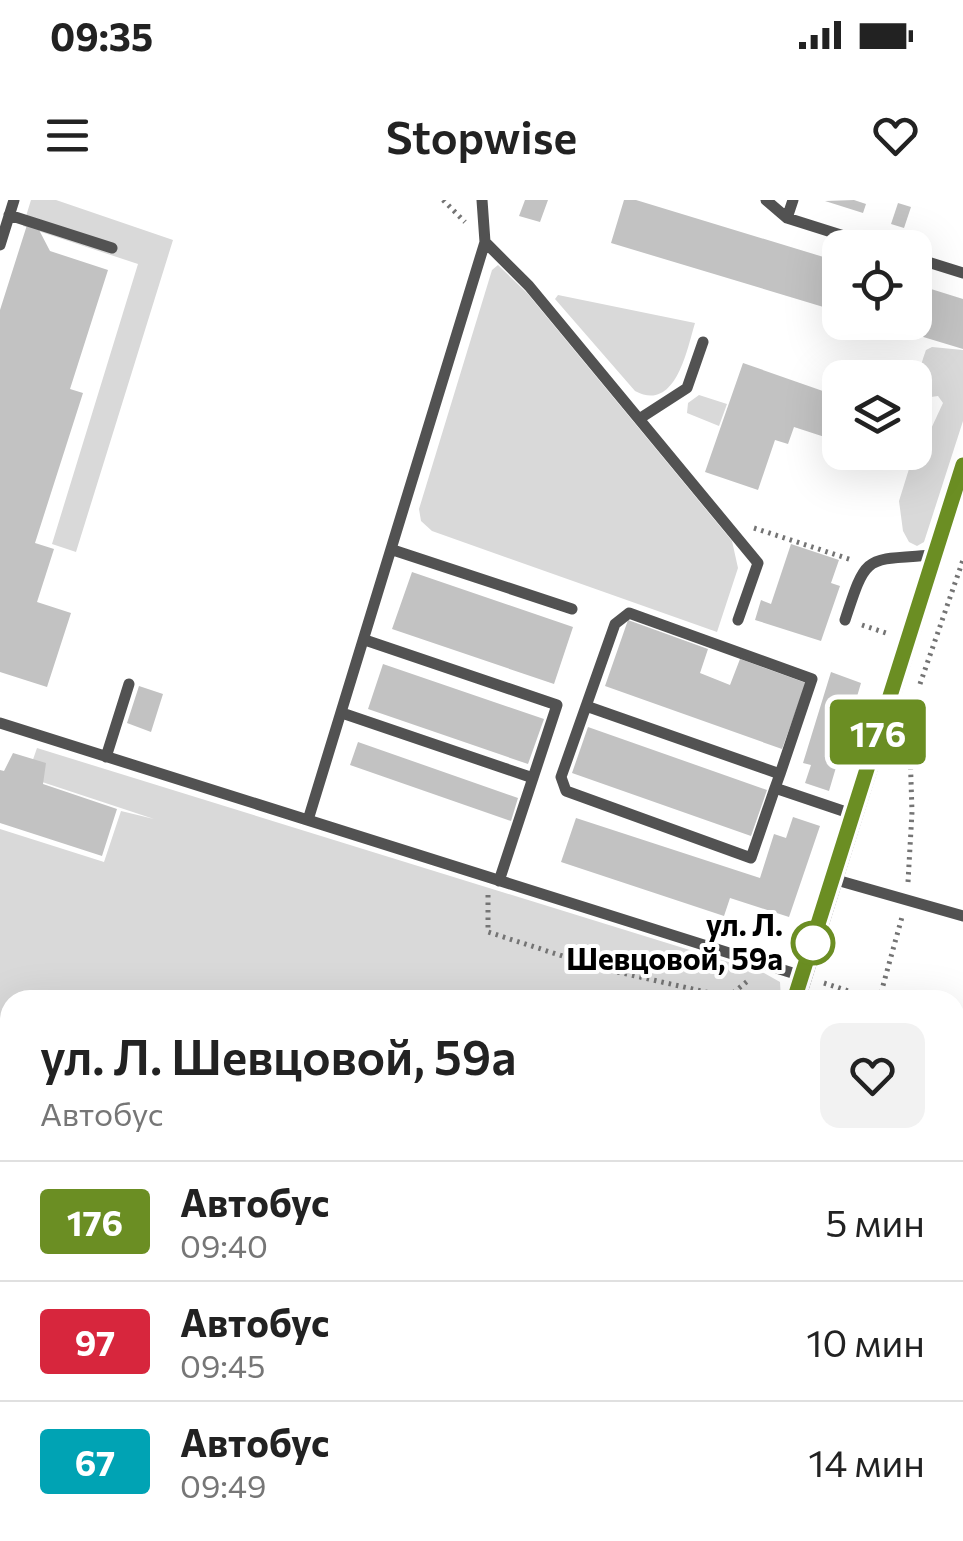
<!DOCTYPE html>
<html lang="ru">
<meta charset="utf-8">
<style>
body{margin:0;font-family:Commissioner,sans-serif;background:#f2f2f2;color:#222;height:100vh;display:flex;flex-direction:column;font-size:38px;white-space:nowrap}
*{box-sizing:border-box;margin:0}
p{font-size:32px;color:#767676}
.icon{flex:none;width:55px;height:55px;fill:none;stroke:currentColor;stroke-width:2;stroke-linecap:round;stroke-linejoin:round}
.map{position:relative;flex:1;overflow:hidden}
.panel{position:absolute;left:0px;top:790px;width:965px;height:552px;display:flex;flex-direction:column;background:#fff;border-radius:30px 30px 0 0;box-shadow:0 10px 40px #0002}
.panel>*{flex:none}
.badge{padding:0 20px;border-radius:8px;font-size:35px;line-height:65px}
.fabs{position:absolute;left:822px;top:30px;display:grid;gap:20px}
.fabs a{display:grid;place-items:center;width:110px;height:110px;border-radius:20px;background:#fff;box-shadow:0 10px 40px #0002;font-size:50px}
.map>.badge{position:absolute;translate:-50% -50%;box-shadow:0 0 0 5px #fff}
.round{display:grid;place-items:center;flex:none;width:105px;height:105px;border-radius:20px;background:#f2f2f2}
.head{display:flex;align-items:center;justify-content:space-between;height:170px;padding:0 40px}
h1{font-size:48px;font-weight:600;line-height:75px}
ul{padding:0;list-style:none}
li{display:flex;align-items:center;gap:30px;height:120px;padding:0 40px;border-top:2px solid #e0e0e0}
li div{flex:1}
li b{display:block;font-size:38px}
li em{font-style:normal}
li .badge{min-width:110px;font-weight:700;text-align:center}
.status{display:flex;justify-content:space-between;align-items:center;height:70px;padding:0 50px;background:#fff;direction:ltr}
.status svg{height:28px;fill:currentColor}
header{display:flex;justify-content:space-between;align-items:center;height:130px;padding:0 40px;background:#fff;font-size:45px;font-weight:600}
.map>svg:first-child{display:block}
</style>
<div class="status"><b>09:35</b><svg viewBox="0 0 49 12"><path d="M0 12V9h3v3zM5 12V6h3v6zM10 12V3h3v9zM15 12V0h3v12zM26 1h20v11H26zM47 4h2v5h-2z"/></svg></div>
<header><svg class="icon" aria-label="menu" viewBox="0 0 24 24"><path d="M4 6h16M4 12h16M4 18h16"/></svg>Stopwise<svg class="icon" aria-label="heart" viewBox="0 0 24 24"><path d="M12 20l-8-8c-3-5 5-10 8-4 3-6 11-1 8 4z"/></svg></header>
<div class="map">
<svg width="963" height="1341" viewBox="0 0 963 1341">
<rect width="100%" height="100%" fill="#fff"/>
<!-- green -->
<path fill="#d9d9d9" d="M31 0H56L173 40 76 352 52 344 138 64 23 26Z
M498 65 527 93 732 341 738 368 717 432 432 331 421 321 419 309 492 70Z
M558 95 695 123C687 149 676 213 635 191L555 99Z
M932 147 963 150V221L924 342 917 346 909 342 903 331 899 301 918 240 930 231 943 203 938 196 924 198C913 187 921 164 926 150Z
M699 195 727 204 719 226 687 213 688 203Z
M37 548 764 773 780 782 781 800H10V1321L0 1327V629L104 662 121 611 154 619 27 577Z
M11 1333 608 1332V1333L606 1341H9Z"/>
<!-- building -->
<path fill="#c2c2c2" d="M525 0H548L540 22 519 16Z
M624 0H636L840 62V112L611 43Z
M854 0 866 4 863 13 825 1Z
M898 3 911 7 904 28 891 24Z
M27 25 38 28 50 51 108 70 70 189 83 193 35 343 54 349 37 402 71 413 47 487 0 472V110Z
M915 84 963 99V149L877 123 915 122Z
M743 163 840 197V242L794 227 788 244 775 240 758 290 705 272Z
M791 344 839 360 831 383 840 386 821 441 755 420 761 400 771 404Z
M412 372 573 427 554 484 392 429Z
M628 420 708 449 700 473 730 485 740 459 806 483 782 549 605 486Z
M383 464 544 519 528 564 368 509Z
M831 472 861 483 829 591 805 583 811 565 803 563Z
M139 486 163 494 151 532 127 523Z
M588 527 767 590 751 636 572 573Z
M358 542 518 598 511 621 350 565Z
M13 553 46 563 43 584 117 609 102 656 0 623V570L4 571Z
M793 617 820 626 789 717 730 698 724 716 561 662 576 618 760 678 774 634 786 638Z
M963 817V870L960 872 955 868V821Z
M955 885 963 900V1000L955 984Z
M963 1164V1247L958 1249 955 1242V1168Z
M667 1332H717L714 1341H669L665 1340Z
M764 1332H806L803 1341H761Z
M863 1332H894L903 1335 901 1341H861Z"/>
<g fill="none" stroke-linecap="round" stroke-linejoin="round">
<!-- path -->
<path stroke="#747474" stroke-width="5" stroke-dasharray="2.5 5" stroke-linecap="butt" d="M443 0 465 22
M754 328 852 360
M862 425 889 434
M920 484 963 360
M908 682 912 612 909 518
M488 695V732L600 768 728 797 750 779
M824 783 876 800
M879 800 902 717
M955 1281 963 1296"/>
<!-- lane -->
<path stroke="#525252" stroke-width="11" d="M766 0 787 18 882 48
M9 15 112 48
M787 18 793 0
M485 42 529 86 758 363 738 420
M0 45 14 0
M915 58 963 73
M639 219 687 188 703 142
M393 350 572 409
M845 420C867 353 864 360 934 355
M365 440 557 505 499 681
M586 506 780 574 775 588 852 614
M342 513 533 578
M0 523 802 776
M106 557 129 484
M775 588 751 658 566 591 561 577 615 424 629 413 812 479 780 574
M308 620 485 42 482 0
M833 679 963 716
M955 1063 963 1077"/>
<!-- street -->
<path stroke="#525252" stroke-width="20" d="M795 800 963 265
M946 1332 950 1341
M625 1341 628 1332"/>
</g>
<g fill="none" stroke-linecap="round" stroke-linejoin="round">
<!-- line casing -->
<g stroke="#fff" stroke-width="22">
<path id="line" d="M794 800 963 265"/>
</g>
<!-- line -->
<use href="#line" stroke="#6b8e23" stroke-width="15"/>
</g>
<!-- markers -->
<circle fill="#fff" stroke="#6b8e23" stroke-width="5" cx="813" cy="743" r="20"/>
<g text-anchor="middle" stroke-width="8" stroke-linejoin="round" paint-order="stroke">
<!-- stop labels -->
<g font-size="30" font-weight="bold" fill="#000" stroke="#fff" text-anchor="end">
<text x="783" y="736">ул. Л.<tspan x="783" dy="34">Шевцовой, 59а</tspan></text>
</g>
</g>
</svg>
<div class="fabs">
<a><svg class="icon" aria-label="locate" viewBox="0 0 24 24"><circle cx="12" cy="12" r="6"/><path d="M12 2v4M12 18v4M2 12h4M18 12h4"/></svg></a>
<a><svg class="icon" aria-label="layers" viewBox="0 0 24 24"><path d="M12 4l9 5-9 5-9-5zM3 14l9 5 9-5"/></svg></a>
</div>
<b class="badge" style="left:878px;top:532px;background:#6b8e23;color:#fff">176</b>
<section class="panel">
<div class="head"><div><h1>ул. Л. Шевцовой, 59а</h1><p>Автобус</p></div><a class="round"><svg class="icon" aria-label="heart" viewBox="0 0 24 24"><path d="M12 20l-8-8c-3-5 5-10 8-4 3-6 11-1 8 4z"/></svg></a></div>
<ul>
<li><span class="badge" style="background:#6b8e23;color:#fff">176</span><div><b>Автобус</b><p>09:40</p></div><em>5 мин</em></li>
<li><span class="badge" style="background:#d7263d;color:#fff">97</span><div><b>Автобус</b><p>09:45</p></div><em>10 мин</em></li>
<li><span class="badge" style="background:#00a3b4;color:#fff">67</span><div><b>Автобус</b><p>09:49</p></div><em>14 мин</em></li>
</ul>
</section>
</div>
